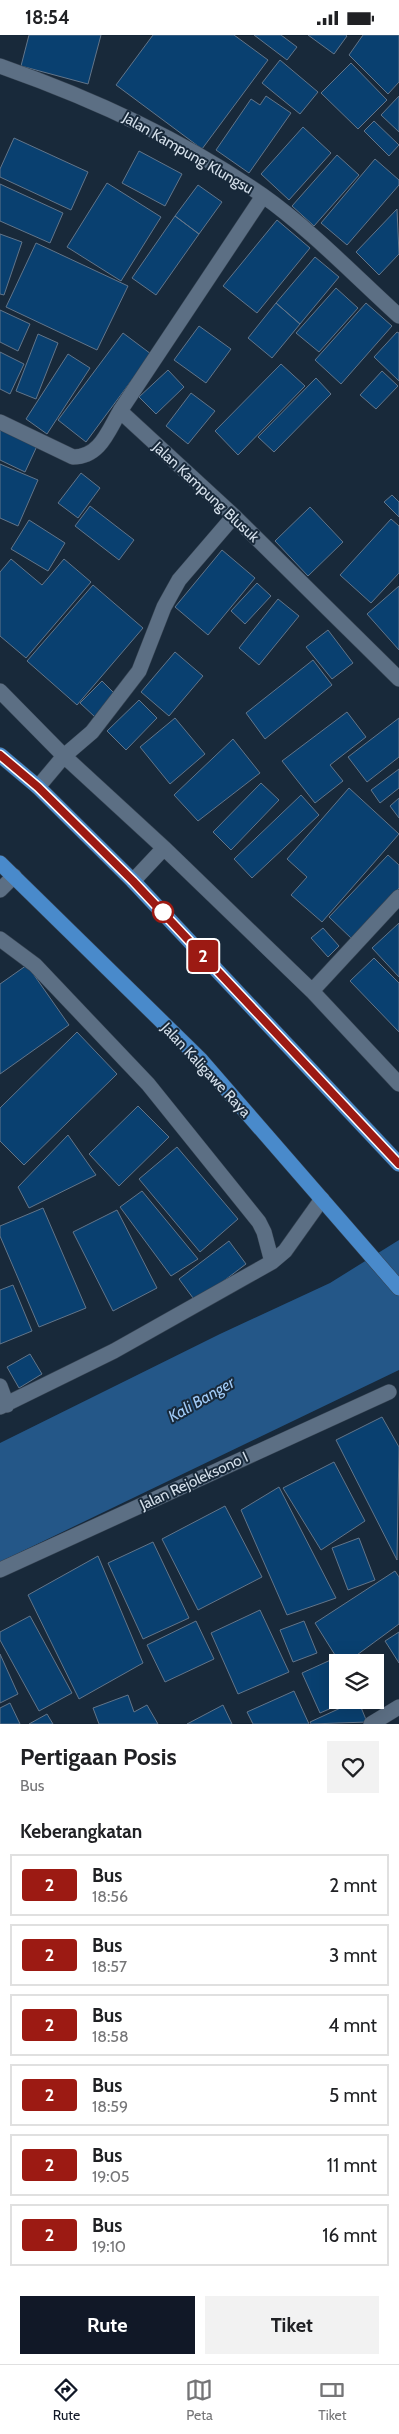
<!DOCTYPE html>
<html lang="id">
<style>
body{margin:0;font-family:Cabin,sans-serif;background:#f2f2f2;color:#202124;height:100vh;display:flex;flex-direction:column;font-size:19px;white-space:nowrap}
*{box-sizing:border-box;margin:0}
p{font-size:16px;color:#757577}
.icon{flex:none;width:28px;height:28px;fill:none;stroke:currentColor;stroke-width:2;stroke-linecap:round;stroke-linejoin:round}
.map{position:relative;height:1689px;overflow:hidden}
.sheet{display:flex;flex-direction:column;background:#fff;flex:1}
.sheet>*{flex:none}
.badge{padding:0 10px;border-radius:4px;font-size:18px;line-height:32px}
.buttons{position:absolute;left:329px;top:1619px;display:grid;gap:10px}
.buttons a{display:grid;place-items:center;width:55px;height:55px;border-radius:0px;background:#fff;box-shadow:0 5px 20px #0002;font-size:25px}
.map>.badge{position:absolute;translate:-50% -50%;box-shadow:0 0 0 2px #fff}
h2{padding:0 20px;font-size:19px;line-height:45px}
.round{display:grid;place-items:center;flex:none;width:52px;height:52px;border-radius:0px;background:#f2f2f2}
.overview{display:flex;align-items:center;justify-content:space-between;height:85px;padding:0 20px}
h1{font-size:24px;font-weight:700;line-height:38px}
.cta{display:flex;gap:10px;margin-top:auto;padding:10px 20px}
.cta a{flex:1;height:58px;border-radius:0px;background:#111827;color:#fff;font-size:20px;font-weight:700;line-height:58px;text-align:center}
.cta a+a{background:#f2f2f2;color:#202124}
ul{padding:0;list-style:none}
li{display:flex;align-items:center;gap:15px;height:62px;margin:0 10px 8px;padding:0 10px;border:2px solid #e0e0e0;border-radius:0px}
li div{flex:1}
li b{display:block;font-size:19px}
li em{font-style:normal}
li .badge{min-width:55px;font-weight:700;text-align:center}
.status{display:flex;justify-content:space-between;align-items:center;height:35px;padding:0 25px;background:#fff;direction:ltr}
.status svg{height:14px;fill:currentColor}
.tabs{display:flex;justify-content:space-around;align-items:center;height:70px;border-top:1px solid #e0e0e0;background:#fff;font-size:14px;color:#757577}
.tabs a{display:grid;justify-items:center;gap:2px}
.tabs .selected{color:#111827}
.map>svg:first-child{display:block}
</style>
<div class="status"><b>18:54</b><svg viewBox="0 0 49 12"><path d="M0 12V9h3v3zM5 12V6h3v6zM10 12V3h3v9zM15 12V0h3v12zM26 1h20v11H26zM47 4h2v5h-2z"/></svg></div>
<div class="map">
<svg width="399" height="1689" viewBox="0 0 399 1689">
<rect width="100%" height="100%" fill="#18293a"/>
<!-- water -->
<path fill="#245788" d="M399 1205V1335L0 1527V1408L220 1299 330 1248Z"/>
<!-- building -->
<path fill="#094070" stroke="#62758a" d="M29 0H101L88 49 21 31Z
M153 0H234L268 25 202 114 116 50Z
M254 0H281L297 12 287 25Z
M308 0H346L347 1 334 19Z
M363 0H399V47L388 59 349 20Z
M280 25 318 57 300 79 262 48Z
M351 28 387 65 358 94 321 58Z
M266 61 291 78 249 138 216 115 251 64 260 70Z
M399 61V97L381 80Z
M374 86 399 110 389 121 364 96Z
M303 92 331 118 289 165 261 139Z
M14 103 88 137 71 175 0 142V134Z
M139 116 182 139 165 171 122 148Z
M337 120 359 140 314 191 292 171Z
M375 124 399 145V150L347 210 321 188Z
M107 148 161 182 121 246 67 212Z
M0 149 63 178 50 208 0 186Z
M198 150 222 167 199 199 175 181Z
M397 174 399 219 379 240 356 217Z
M175 181 199 199 156 260 132 243Z
M277 185 310 213 257 278 223 251Z
M0 199 22 207 4 260 0 259Z
M36 208 128 251 97 315 6 272Z
M315 222 339 242 300 289 276 268Z
M336 253 358 273 319 317 296 298Z
M276 268 300 289 272 323 248 303Z
M366 268 392 291 341 349 315 325Z
M0 275 30 289 18 316 0 307Z
M199 291 231 314 206 348 174 325Z
M397 297 399 298V346L374 322Z
M123 298 151 319 86 407 58 385Z
M38 299 58 308 36 364 16 356Z
M0 317 24 329 10 359 0 354Z
M68 319 90 333 47 399 26 384Z
M281 329 305 351 238 420 215 396Z
M168 335 184 352 156 379 139 362Z
M382 336 398 351 376 374 360 360Z
M316 343 331 359 274 417 258 402Z
M191 358 215 376 188 409 166 391Z
M0 394 37 411 25 437 0 425Z
M0 429 38 445 18 491 0 483Z
M81 438 100 453 78 483 58 468Z
M392 460 399 467V482L384 467Z
M90 471 134 505 119 525 75 491Z
M310 472 343 507 308 541 275 506Z
M391 484 399 491V538L371 568 340 540Z
M29 485 65 508 48 536 11 514Z
M222 515 255 543 208 600 175 572Z
M11 524 42 550 64 524 91 547 26 623 0 601V537Z
M257 548 271 561 245 589 231 576Z
M93 550 143 593 77 670 27 626Z
M399 551V615L367 579Z
M278 564 299 581 259 630 239 613Z
M328 595 353 628 332 644 306 612Z
M175 617 203 641 169 681 141 657Z
M313 625 332 650 265 704 246 678Z
M102 646 116 660 95 682 80 668Z
M139 665 157 683 126 715 107 696Z
M347 677 366 702 330 730 343 746 315 768 282 726Z
M175 683 205 719 170 749 140 712Z
M399 683V722L367 747 348 722Z
M233 704 260 738 198 786 174 760Z
M399 734V753L380 768 371 755Z
M261 748 279 765 231 815 213 797Z
M349 753 399 799 322 887 291 860 307 842 287 824Z
M301 760 319 780 252 843 234 824Z
M399 763V783L390 771Z
M388 820 399 830V853L352 904 329 882Z
M399 888V942L372 913Z
M323 893 339 911 328 922 311 903Z
M374 923 399 948V997L350 946Z
M27 930 69 990 0 1039V949Z
M77 997 117 1039 24 1130 0 1106V1073Z
M138 1071 169 1102 119 1151 89 1119Z
M68 1100 96 1140 29 1173 18 1152Z
M177 1112 238 1184 200 1217 139 1144Z
M142 1156 198 1224 171 1241 120 1172Z
M43 1173 86 1273 39 1292 0 1201V1191Z
M117 1175 157 1253 113 1276 73 1197Z
M229 1206 246 1229 196 1267 179 1244Z
M13 1250 32 1296 0 1309V1255Z
M30 1319 42 1339 19 1353 7 1332Z
M382 1382 399 1412 397 1525 336 1405Z
M334 1427 365 1486 321 1515 283 1453Z
M279 1452 336 1563 287 1580 241 1475Z
M225 1471 262 1542 198 1575 162 1504Z
M359 1503 375 1545 348 1555 332 1513Z
M153 1507 189 1583 143 1604 108 1528Z
M98 1521 143 1628 79 1664 28 1560Z
M395 1536 399 1542V1589L346 1628H340L315 1588Z
M260 1575 289 1637 238 1659 211 1598Z
M30 1581 72 1658 39 1676 0 1605V1597Z
M196 1586 214 1624 165 1647 147 1610Z
M304 1586 317 1618 293 1627 280 1595Z
M399 1597V1628L385 1606Z
M0 1619 18 1659 0 1668Z
M335 1623 338 1630V1665H350L320 1678 302 1638Z
M294 1656 309 1689H253L247 1677Z
M128 1660 134 1677 147 1670 158 1689H99L93 1673Z
M358 1665 367 1687 311 1689 310 1687Z
M10 1668 20 1689H0V1673Z
M223 1670 232 1689H187Z
M47 1679 53 1689H29Z"/>
<g fill="none" stroke-linecap="round" stroke-linejoin="round">
<!-- minor casing -->
<g stroke="#364352" stroke-width="16">
<path id="minor" d="M0 31C91 63 182 104 262 160 309 193 356 242 399 281
M120 376 263 161
M0 387 73 422C100 422 108 396 120 376L234 481 399 644
M0 656 64 721 92 697 139 636 164 572 179 545 234 481
M38 752 64 721 164 813 312 956 399 1049
M133 846 164 813
M0 855 14 841
M0 904 35 930 148 1049 259 1187 264 1197 272 1227
M312 956 399 862
M0 1351 7 1370
M0 1372 114 1316 272 1227 285 1216 322 1164
M0 1535 389 1357
M371 1689 399 1672"/>
</g>
<!-- trunk casing -->
<g stroke="#364352" stroke-width="16">
<path id="trunk" d="M0 720 38 752 133 846 399 1129
M0 828 200 1024 399 1253"/>
</g>
<!-- minor -->
<use href="#minor" stroke="#5c6f84" stroke-width="15"/>
<!-- trunk -->
<use href="#trunk" stroke="#498acb" stroke-width="15"/>
</g>
<g fill="none" stroke-linecap="round" stroke-linejoin="round">
<!-- line casing -->
<g stroke="#fff" stroke-width="11">
<path id="line" d="M0 720 38 752 133 846 399 1129"/>
</g>
<!-- line -->
<use href="#line" stroke="#9c1a13" stroke-width="8"/>
</g>
<!-- markers -->
<circle fill="#fff" stroke="#9c1a13" stroke-width="2.5" cx="163" cy="877" r="10"/>
<g text-anchor="middle" stroke-width="4" stroke-linejoin="round" paint-order="stroke">
<!-- street labels -->
<g font-size="15" fill="#d6e1ec" stroke="#18293a">
<text transform="translate(188 118) rotate(30)" y="5">Jalan Kampung Klungsu</text>
<text transform="translate(206 457) rotate(43)" y="5">Jalan Kampung Blusuk</text>
<text transform="translate(206 1035) rotate(47)" y="5">Jalan Kaligawe Raya</text>
<text transform="translate(194 1446) rotate(-25)" y="5">Jalan Rejoleksono I</text>
</g>
<!-- water labels -->
<g font-size="16" font-style="italic" fill="#a0caf6" stroke="#18293a">
<text transform="translate(201 1364) rotate(-30)" y="6">Kali Banger</text>
</g>
</g>
</svg>
<div class="buttons">
<a><svg class="icon" aria-label="layers" viewBox="0 0 24 24"><path d="M12 4l9 5-9 5-9-5zM3 14l9 5 9-5"/></svg></a>
</div>
<b class="badge" style="left:203px;top:921px;background:#9c1a13;color:#fff">2</b>
</div>
<section class="sheet">
<div class="overview"><div><h1>Pertigaan Posis</h1><p>Bus</p></div><a class="round"><svg class="icon" aria-label="heart" viewBox="0 0 24 24"><path d="M12 20l-8-8c-3-5 5-10 8-4 3-6 11-1 8 4z"/></svg></a></div>
<h2>Keberangkatan</h2>
<ul>
<li><span class="badge" style="background:#9c1a13;color:#fff">2</span><div><b>Bus</b><p>18:56</p></div><em>2 mnt</em></li>
<li><span class="badge" style="background:#9c1a13;color:#fff">2</span><div><b>Bus</b><p>18:57</p></div><em>3 mnt</em></li>
<li><span class="badge" style="background:#9c1a13;color:#fff">2</span><div><b>Bus</b><p>18:58</p></div><em>4 mnt</em></li>
<li><span class="badge" style="background:#9c1a13;color:#fff">2</span><div><b>Bus</b><p>18:59</p></div><em>5 mnt</em></li>
<li><span class="badge" style="background:#9c1a13;color:#fff">2</span><div><b>Bus</b><p>19:05</p></div><em>11 mnt</em></li>
<li><span class="badge" style="background:#9c1a13;color:#fff">2</span><div><b>Bus</b><p>19:10</p></div><em>16 mnt</em></li>
</ul>
<div class="cta"><a>Rute</a><a>Tiket</a></div>
</section>
<nav class="tabs">
<a class="selected"><svg class="icon" aria-label="directions" viewBox="0 0 24 24"><path d="M12 3l9 9-9 9-9-9zM9 14v-3h6M13 9l2 2-2 2"/></svg>Rute</a>
<a><svg class="icon" aria-label="map" viewBox="0 0 24 24"><path d="M3 6l6-2 6 2 6-2v14l-6 2-6-2-6 2zM9 4v14M15 6v14"/></svg>Peta</a>
<a><svg class="icon" aria-label="tickets" viewBox="0 0 24 24"><path d="M3 7h18v10H3zM15 7v10"/></svg>Tiket</a>
</nav>
